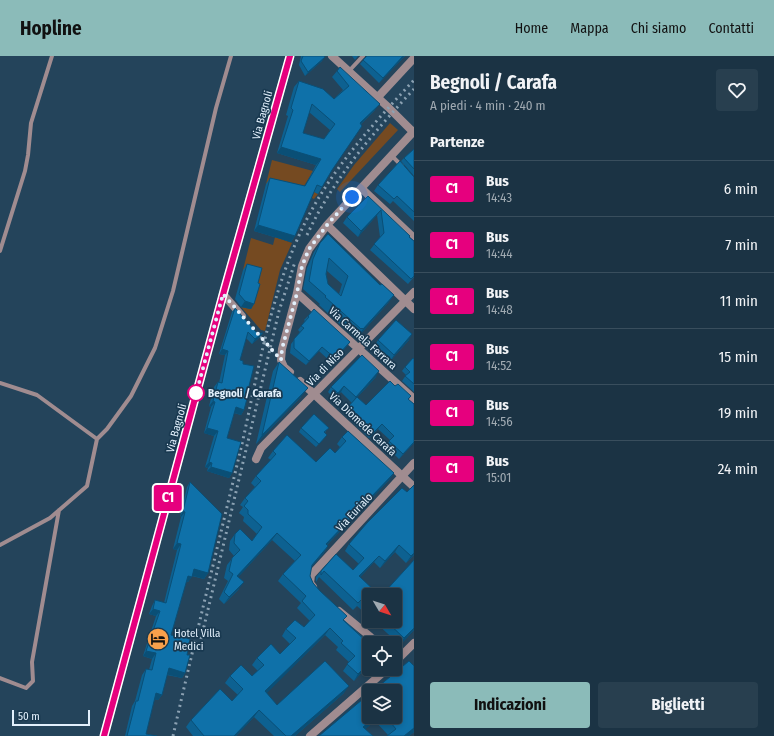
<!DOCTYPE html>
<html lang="it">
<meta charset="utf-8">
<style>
body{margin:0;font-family:"Fira Sans Condensed",sans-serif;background:#283f4f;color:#f1f3f6;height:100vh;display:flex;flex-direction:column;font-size:15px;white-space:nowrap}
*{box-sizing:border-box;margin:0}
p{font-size:13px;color:#a0aab2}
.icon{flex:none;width:22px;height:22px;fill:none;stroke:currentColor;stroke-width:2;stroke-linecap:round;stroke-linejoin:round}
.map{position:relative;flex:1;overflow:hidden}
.drawer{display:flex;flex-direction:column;background:#1b3344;width:360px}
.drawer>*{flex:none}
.badge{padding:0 8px;border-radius:3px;font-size:14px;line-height:26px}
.needle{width:26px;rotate:129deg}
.fabs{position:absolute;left:362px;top:532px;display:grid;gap:8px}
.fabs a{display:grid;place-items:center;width:40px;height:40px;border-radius:4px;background:#1b3344;box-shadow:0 2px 6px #0003,0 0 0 1px #394e5d;font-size:20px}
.scale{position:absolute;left:12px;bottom:10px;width:78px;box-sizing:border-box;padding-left:4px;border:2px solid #e2f0fc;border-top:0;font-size:11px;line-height:14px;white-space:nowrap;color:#e2f0fc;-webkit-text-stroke:3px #193950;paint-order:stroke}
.you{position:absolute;width:20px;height:20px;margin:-10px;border:3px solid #fff;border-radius:50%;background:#1a73e8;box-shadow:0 0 0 6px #1a73e833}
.map>.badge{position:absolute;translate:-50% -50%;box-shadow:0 0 0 2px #fff}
h2{padding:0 16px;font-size:15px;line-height:36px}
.round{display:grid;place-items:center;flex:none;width:42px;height:42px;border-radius:4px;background:#283f4f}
.summary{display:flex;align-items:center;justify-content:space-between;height:68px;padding:0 16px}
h1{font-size:19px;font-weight:700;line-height:30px}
.action{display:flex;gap:8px;margin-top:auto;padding:8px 16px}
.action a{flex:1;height:46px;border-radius:4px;background:#8bbbb9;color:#111;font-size:16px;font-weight:700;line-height:46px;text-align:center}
.action a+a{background:#283f4f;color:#f1f3f6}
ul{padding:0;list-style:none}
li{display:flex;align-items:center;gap:12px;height:56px;padding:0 16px;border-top:1px solid #394e5d}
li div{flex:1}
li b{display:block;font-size:15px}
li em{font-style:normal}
li .badge{min-width:44px;font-weight:700;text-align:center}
header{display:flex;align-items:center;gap:24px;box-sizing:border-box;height:56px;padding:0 20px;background:#8bbbb9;color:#111}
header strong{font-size:19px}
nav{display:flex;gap:22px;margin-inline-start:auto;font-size:14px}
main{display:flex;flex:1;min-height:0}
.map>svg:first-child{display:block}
</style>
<header>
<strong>Hopline</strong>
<nav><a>Home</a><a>Mappa</a><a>Chi siamo</a><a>Contatti</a></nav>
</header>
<main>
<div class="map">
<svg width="414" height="680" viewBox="0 0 414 680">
<rect width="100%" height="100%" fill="#24445b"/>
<!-- green -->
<path fill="#754a21" d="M390 67 398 74 340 136 337 133 354 109Z
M272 104 313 115 304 130 318 138 314 143 303 137 266 128Z
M275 181 292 187 280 214 265 275 261 274 241 251 251 253 258 218 243 214 251 182 273 189Z"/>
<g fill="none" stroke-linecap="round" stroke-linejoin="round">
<!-- path -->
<path stroke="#7b93a5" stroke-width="2" stroke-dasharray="4 2" stroke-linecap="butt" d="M259 279 273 296"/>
<!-- lane -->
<path stroke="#a08c90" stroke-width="4" d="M349 15 363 0
M391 99 402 110
M0 195 25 115 28 99 31 67 52 0
M0 327 37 339 97 383 87 430 50 462 0 489
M97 383 107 373 131 340 155 292 173 235 216 52 231 0
M0 622 26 632 33 625 32 606 59 454"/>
<!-- street -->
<path stroke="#a08c90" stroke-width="8" d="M332 0 388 51 414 77
M378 41 414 2
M361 132 414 182
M327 169 414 253
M297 237 414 343
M223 238 242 260
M290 316 284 311 281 304 282 293 297 237 302 210 309 193 327 169 414 75
M300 325 414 431
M256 403 261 392 414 236
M313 531 310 527 311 519 414 407
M339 555 378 587
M395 606 414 587
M310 680 387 613"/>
<!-- secondary -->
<path stroke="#d5b5bd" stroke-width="8" d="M104 680 224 235 290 0"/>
<!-- rail -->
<path stroke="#8ca2b3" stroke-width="3" stroke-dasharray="2 4" stroke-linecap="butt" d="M307 179C333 123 373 77 414 33
M201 583 279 255 295 206
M173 680C195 583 219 485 242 388 259 311 272 229 309 159 336 108 375 66 414 24"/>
</g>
<!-- wall -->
<path fill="#0d6191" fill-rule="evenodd" d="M301 0H324L322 5 305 20 299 9Z
M352 0H358L355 4Z
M366 0H405L379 27 360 8 366 1Z
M337 15 375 54 361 68 332 114 322 131 318 138 314 136 295 180 291 186 254 175 266 128 270 122 305 130 316 109 277 97 288 60 286 59 294 31 299 25 334 43 343 34 332 21ZM309 56 330 74 324 83 303 77Z
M414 93V120L401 105 404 102Z
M414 121V165L393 145 390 148 374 135 378 129Z
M368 140 414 185V221L408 228 370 194 380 181 377 159 358 181 343 167 347 161Z
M320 187 394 239 388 247 357 282 356 281 355 282 319 249 320 248 303 233 307 212 314 196ZM327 215 342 228 339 238 328 228 326 218Z
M247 208 258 227 254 248 251 253 241 251 235 243 243 214Z
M235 252 256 276 259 277H263L259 282 252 288 246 282 240 304 243 308 244 354 241 359 234 357 227 382 232 417 229 422 207 415 208 412 205 411 214 380 204 377 211 351 209 350 214 331 218 326 219 327 225 299 219 298 232 256Z
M308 260 350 286 347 290 332 307 319 295 306 309 290 297 291 288 300 276 298 274 305 265 304 264Z
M378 284H409L391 304 375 289Z
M414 303V336L402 325 406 319 402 315 405 311Z
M279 306 301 341 256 388 273 315Z
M376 321 352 347 341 336 334 342 328 336 331 331Z
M395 330 411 340 409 343 414 387 399 403 386 390 390 384 378 373 369 382 344 357 347 352 366 349Z
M301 372 326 375 325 377 327 379 316 391 299 376Z
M342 381 394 417 389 424 327 489 328 490 323 498 311 511 310 520 313 527 344 564 369 587V608L354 625 343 615 349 606 336 594 338 591 325 579 266 637 277 649 344 637 295 680H274L254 661 236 680H193L186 671 191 664 232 645 238 639 225 627 230 620H252L258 615 252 609 257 602 280 598 290 588 282 580 286 573 304 571 310 565 297 552 301 547 278 525 283 518 295 505 272 484 238 521 239 533 224 548 219 543 228 525 224 522 227 509 234 500 229 494 230 485 235 478 252 485 257 478 243 465 244 461 239 457 243 451 240 449 245 442 255 431 251 427 256 420 271 404 268 402 273 395 316 406 335 397 340 391 337 388Z
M190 426 208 517 204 523 192 520 188 526H186L171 579 187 599 185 617 182 622 167 619 162 639 158 644 154 643 146 678 157 680H125L132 650 135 645 142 619 146 613 149 614 152 603 143 600 156 560 149 558 152 550 155 544 164 547 177 494 173 493 181 461H180L187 431Z
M367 467 414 499 406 507 395 496 380 512 374 506 360 521 369 539V561L357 550 353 554 319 521 316 526V521L321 515 353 514 359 508 345 495 349 488Z
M414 504V574L400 589 374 565H395Z
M369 661H395L414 676 409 680H387L388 679 375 665 365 673 319 680Z"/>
<!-- shaded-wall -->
<path fill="#0a4f76" d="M403 0H405L379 27 383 22Z
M325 1 322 5 305 20 308 16Z
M380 48 375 54 355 74 360 67Z
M281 91 321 103 316 109 277 97Z
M381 154 377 159 358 181 361 175Z
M258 169 295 180 291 186 254 175Z
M394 239 388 247 357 282 363 273Z
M245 245 254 248 251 253 241 251Z
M263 277 259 282 252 288 255 283Z
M412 278 409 284 391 304 394 299Z
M350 286 347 290 332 307 335 302Z
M322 291 319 295 306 309 309 305Z
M222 293 228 295 225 299 219 298Z
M379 315 376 321 352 347 356 341Z
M344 330 341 336 334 342 338 337Z
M308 332 301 341 256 388 262 379Z
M213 345 215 346 211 351 209 350Z
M236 351 244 354 241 359 232 356Z
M382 368 378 373 369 382 373 377Z
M207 372 218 375 214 380 204 377Z
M414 386V387L399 403 403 398Z
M209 406 212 407 208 412 205 411Z
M211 411 232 417 229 422 207 415Z
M394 417 389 424 321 495 326 488Z
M183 455 185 456 181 461H180Z
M277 477 272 484 232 528 237 520Z
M177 487 181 488 177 494 173 493Z
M399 489 395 496 380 512 385 505Z
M328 490 323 498 307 516 312 509Z
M414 497V499L406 507 411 500Z
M379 500 374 506 355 527 359 520Z
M194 513 208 517 204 523 190 519Z
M188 520 192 521 188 526 184 525Z
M244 526 239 533 224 548 229 541Z
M153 553 160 555 156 560 149 558Z
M330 572 325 579 261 643 265 635Z
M414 572V574L400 589 404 582Z
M146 595 156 597 152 603 143 600Z
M369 607V608L354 625 358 618Z
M169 612 185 617 182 622 165 618Z
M349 630 344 637 295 680H291Z
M156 637 162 639 158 644 152 643Z
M259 654 254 661 236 680H234Z
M375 661H378L375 665 357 680 363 671Z
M414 672V676L409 680H404Z"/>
<!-- building -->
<path fill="#0f71a9" stroke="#0a4f76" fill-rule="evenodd" d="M303 0H324L325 1 308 16 301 5Z
M367 0H403L383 22 363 4Z
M340 11 380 48 360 67 362 70 332 114 322 131 317 129 295 180 258 169 270 122 305 130 321 103 281 91 293 54 291 52 299 25 323 33 334 43 349 30 337 15ZM312 48 335 68 324 83 303 77Z
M414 93V113L404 102Z
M400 105 414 121V156L397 140 394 143 378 129Z
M368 140 410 180 409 181 414 185V220L411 223 374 188 384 177 381 154 361 175 347 161Z
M328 178 380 229 382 228 394 239 363 273 362 272 361 273 325 241 326 240 309 225 313 203 320 187ZM329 202 348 220 341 240 328 228 326 218Z
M247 208 262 212 258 227 260 228 254 248 245 245 239 238Z
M235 252 256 276 259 277H263L255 283 248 276 240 304 243 305V308L254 310 248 334 249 335 244 354 236 351 227 382 241 386 232 417 211 411 212 407 209 406 218 375 207 372 215 346 213 345 218 326 222 327 228 295 222 293Z
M314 253 350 286 335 302 322 291 309 305 294 292V283L304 272 301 270 309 261 308 260Z
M396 264 412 278 394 299 378 284Z
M362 299 379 315 356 341 344 330 338 337 331 331Z
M413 302 414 303V328L405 320 410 316 405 311Z
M279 306 308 332 262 379Z
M390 325 395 330 398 328 411 340 408 343 414 348V386L403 398 389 385 394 380 382 368 373 377 347 352 357 341 366 349Z
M314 358 329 372 324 376 327 379 319 388 301 372Z
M348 375 394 417 326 488 328 490 312 509 310 520 313 527 320 535 347 560 343 564 367 586 373 579 385 587H369V607L358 618 347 608 355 600 341 587 343 585 330 572 265 635 277 649 325 605 349 630 291 680H286L259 654 234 680H204L191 664 220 633 232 645 243 633 230 620 241 609 252 620 264 609 257 602 271 588 280 598 296 582 286 573 295 564 304 571 315 559 302 545 306 540 283 518 301 499 277 477 237 520 244 526 229 541 224 536 233 518 229 515 232 502 240 494 234 487 235 478 240 473 252 485 262 471 248 458V454L244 450 248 445 245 442 261 425 256 420 276 398 273 395 287 379 316 406 330 392 335 397 346 385 342 381Z
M190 426 222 458 208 517 194 513 192 521 188 520 171 579 190 583 187 599H190L185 617 169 612 162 639 156 637 146 678 157 680H127L136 645H138L146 613 152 614 156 597 146 595 160 555 153 553 155 544 166 547 181 488 177 487 185 456 183 455Z
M414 429V497L411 500 399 489 385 505 379 500 359 520 379 539H369V549L362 543 358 547 324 515 321 519V515L336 498 353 514 364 502 349 488 367 467 402 432 407 436Z
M414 504V572L404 582 386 565H395V539H382Z
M409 605 414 610V672L404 680H387L396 673 386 661H395V635H373Z
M369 638V661H375L363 671 373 680H319Z"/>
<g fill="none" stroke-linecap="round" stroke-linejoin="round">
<!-- line casing -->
<g stroke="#fff" stroke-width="9">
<path id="line" d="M104 680 224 235 290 0"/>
</g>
<!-- line -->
<use href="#line" stroke="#e6007e" stroke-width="6"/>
<!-- walk -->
<path stroke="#e2f0fc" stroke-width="4" stroke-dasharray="0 7.2" d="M196 337 195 342 223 238 281 304 282 293 297 237 302 210 309 193 327 169 352 141"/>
</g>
<!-- icons -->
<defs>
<g id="hotel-disc" transform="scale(1.15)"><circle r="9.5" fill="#f8a04b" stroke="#193950"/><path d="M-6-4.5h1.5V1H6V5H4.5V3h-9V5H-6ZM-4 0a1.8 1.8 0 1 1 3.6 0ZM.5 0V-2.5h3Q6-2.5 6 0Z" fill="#111"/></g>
</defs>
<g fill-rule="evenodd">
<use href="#hotel-disc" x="158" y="583"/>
</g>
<!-- markers -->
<circle fill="#fff" stroke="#e6007e" stroke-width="2" cx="196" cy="337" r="8"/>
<g text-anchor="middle" stroke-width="3.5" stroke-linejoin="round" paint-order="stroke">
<!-- street labels -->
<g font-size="11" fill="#e2f0fc" stroke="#193950">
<text transform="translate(262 59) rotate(-75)" y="4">Via Bagnoli</text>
<text transform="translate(363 282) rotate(42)" y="4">Via Carmela Ferrara</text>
<text transform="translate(325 311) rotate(-45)" y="4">Via di Niso</text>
<text transform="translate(363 368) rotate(43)" y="4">Via Diomede Carafa</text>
<text transform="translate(176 372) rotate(-75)" y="4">Via Bagnoli</text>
<text transform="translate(354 456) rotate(-47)" y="4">Via Eurialo</text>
</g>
<!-- stop labels -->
<g font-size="11" font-weight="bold" fill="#e2f0fc" stroke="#193950" text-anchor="start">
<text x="208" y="341">Begnoli / Carafa</text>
</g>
<!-- poi labels -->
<g font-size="11" fill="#e2f0fc" stroke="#193950" text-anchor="start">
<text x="174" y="581">Hotel Villa<tspan x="174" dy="13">Medici</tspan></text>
</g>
</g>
</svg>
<div class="fabs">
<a><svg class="needle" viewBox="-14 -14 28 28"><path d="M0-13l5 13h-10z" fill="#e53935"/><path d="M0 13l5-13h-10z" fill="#a0aab2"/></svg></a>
<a><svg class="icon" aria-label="locate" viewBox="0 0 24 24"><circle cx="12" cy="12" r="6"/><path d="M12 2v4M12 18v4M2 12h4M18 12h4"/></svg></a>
<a><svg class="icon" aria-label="layers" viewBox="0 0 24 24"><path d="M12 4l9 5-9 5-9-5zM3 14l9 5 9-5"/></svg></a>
</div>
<div class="scale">50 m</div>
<div class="you" style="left:352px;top:141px"></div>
<b class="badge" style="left:168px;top:442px;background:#e6007e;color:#fff">C1</b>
</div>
<section class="drawer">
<div class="summary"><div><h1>Begnoli / Carafa</h1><p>A piedi · 4 min · 240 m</p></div><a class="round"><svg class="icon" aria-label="heart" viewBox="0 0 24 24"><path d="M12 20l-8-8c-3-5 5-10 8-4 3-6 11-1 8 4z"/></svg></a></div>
<h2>Partenze</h2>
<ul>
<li><span class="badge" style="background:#e6007e;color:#fff">C1</span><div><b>Bus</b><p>14:43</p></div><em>6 min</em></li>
<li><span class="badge" style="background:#e6007e;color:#fff">C1</span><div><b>Bus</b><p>14:44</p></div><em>7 min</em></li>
<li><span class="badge" style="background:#e6007e;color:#fff">C1</span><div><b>Bus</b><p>14:48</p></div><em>11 min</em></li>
<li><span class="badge" style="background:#e6007e;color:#fff">C1</span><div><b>Bus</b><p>14:52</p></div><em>15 min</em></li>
<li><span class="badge" style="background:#e6007e;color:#fff">C1</span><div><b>Bus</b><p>14:56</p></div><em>19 min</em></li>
<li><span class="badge" style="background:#e6007e;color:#fff">C1</span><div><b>Bus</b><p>15:01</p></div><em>24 min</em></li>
</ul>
<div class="action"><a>Indicazioni</a><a>Biglietti</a></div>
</section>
</main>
